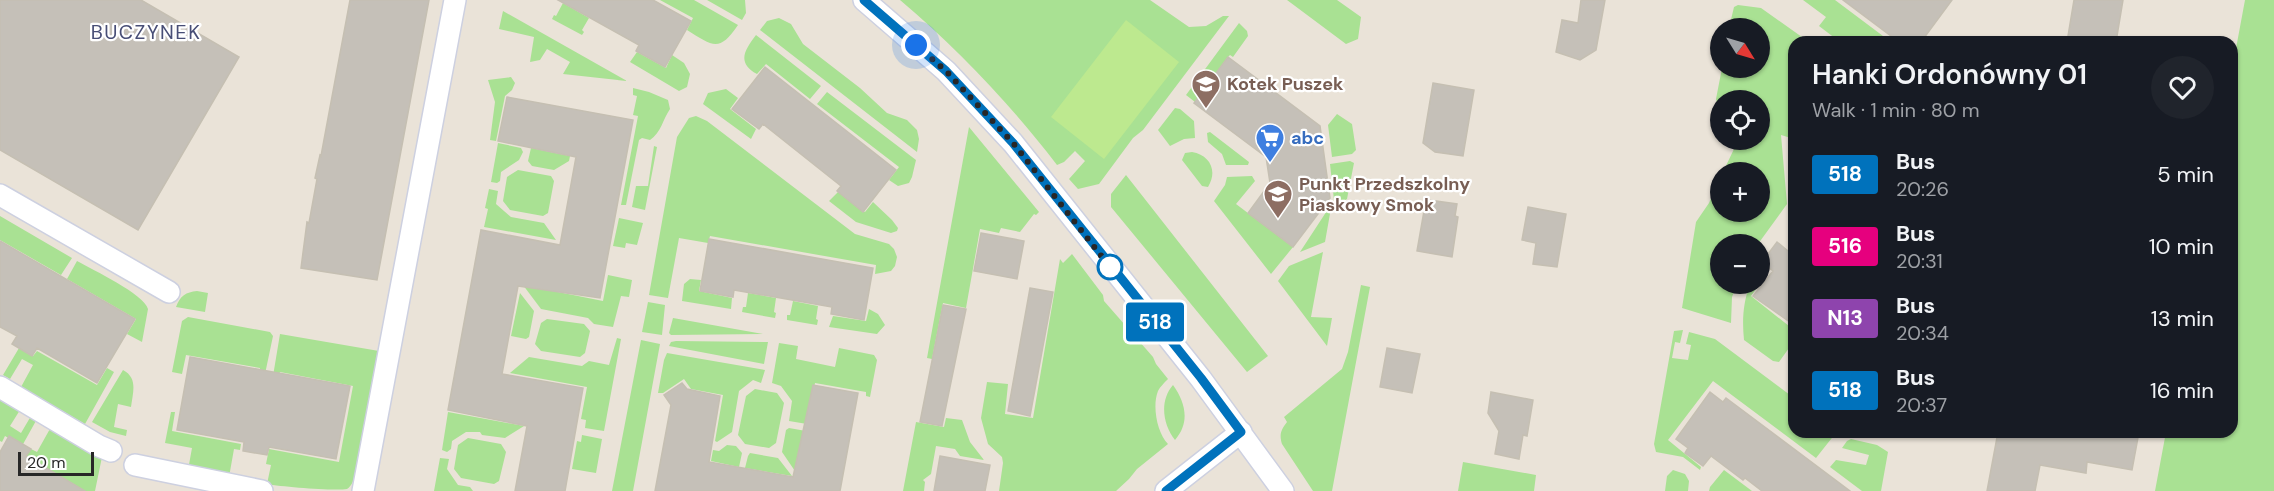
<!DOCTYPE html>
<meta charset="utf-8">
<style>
body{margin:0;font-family:"DM Sans",sans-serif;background:#20242c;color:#f1f3f6;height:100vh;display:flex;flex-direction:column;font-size:22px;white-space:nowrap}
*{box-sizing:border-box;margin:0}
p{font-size:20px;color:#9ea1a6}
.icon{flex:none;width:33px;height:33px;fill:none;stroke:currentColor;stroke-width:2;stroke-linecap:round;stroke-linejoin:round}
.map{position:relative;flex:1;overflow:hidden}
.side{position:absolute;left:1788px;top:36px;width:450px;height:402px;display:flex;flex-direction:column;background:#171b24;border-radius:18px;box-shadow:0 2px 4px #0004}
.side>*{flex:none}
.badge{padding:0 12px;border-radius:4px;font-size:21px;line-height:39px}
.needle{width:39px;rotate:127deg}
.tools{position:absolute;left:1710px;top:18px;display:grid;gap:12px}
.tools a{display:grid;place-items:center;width:60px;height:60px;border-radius:50%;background:#171b24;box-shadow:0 2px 4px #0004;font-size:30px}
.scale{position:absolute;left:18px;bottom:15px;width:76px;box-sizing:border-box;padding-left:6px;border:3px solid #272727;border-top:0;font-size:16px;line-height:21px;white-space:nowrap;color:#272727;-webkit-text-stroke:4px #fff;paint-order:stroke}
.you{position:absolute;width:30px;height:30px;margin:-15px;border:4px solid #fff;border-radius:50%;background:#1a73e8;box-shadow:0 0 0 9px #1a73e833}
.map>.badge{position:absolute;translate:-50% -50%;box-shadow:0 0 0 3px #fff}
.round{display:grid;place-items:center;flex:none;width:63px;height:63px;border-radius:32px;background:#20242c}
.head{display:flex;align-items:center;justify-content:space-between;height:102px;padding:0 24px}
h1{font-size:28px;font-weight:600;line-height:45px}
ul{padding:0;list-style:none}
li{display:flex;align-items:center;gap:18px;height:72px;padding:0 24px}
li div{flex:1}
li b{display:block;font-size:22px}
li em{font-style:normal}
li .badge{min-width:66px;font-weight:700;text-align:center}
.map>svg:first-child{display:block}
</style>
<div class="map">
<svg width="2274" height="491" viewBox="0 0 2274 491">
<rect width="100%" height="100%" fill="#eae3d8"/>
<!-- green -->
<path fill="#a9e193" d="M660 0H694L738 25C719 53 713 46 687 30L693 18Z
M707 0H745L746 13 742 20Z
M900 0H1150L1189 27 1206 26 1223 16H1229L1143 130 1133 138 1099 184 1078 189 1069 179 1085 161 1075 151 1064 162 1057 165C1010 104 959 50 900 0Z
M1287 0H1337L1361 17 1358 39 1346 44Z
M1803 0H1835L1891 42H1840L1819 26 1826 17Z
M2245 0H2274V491H2155L2166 432H2232V70Z
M563 3 589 18 582 30 584 32 582 35 552 19 554 15 556 16Z
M1738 5 1761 8 1809 42H1794V139L1781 135 1787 204 1758 244H1720V284H1737L1732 297 1731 323 1682 308 1696 222 1709 203 1720 178V212H1760V172H1723L1734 149 1726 140H1760V100H1720V133L1712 124 1719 112 1716 99 1722 68H1760V28H1729L1734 7Z
M503 11 627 81 563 74 570 62 547 49 540 60 530 62 534 37 499 29Z
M779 18 791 24 803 44 860 88 887 113 907 120 917 130 919 139 917 152 760 30 767 21Z
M1239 23 1247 31 1248 36 1233 57 1230 55 1228 57 1195 102 1186 95Z
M756 35 821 86 810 99 766 64 757 74C736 62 745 50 756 35Z
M637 52 666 68 672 55 684 63 690 74 687 87 679 91 630 62Z
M511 77 515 83 512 90 505 96 496 141 490 140 495 102 488 80Z
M633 88 649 92 668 100 670 109C663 119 661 133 650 140L642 138 639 140 626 205H621L638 116 633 115 637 96 633 95Z
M726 89 738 98 730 109 756 129 751 139 703 104 708 93Z
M827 92 916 160 912 177 909 183 898 186 889 180 899 167 817 104Z
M1175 108 1180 109 1194 121 1195 138 1184 139 1170 146 1158 130Z
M1337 114 1352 124 1356 150 1352 154 1332 157 1328 125Z
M696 116 707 121 855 234 889 244 894 249 897 257 895 266 891 271 875 274 876 265 710 236 708 243 679 238 668 298 649 295 677 137 689 118Z
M969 127 1039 212 1036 215 1034 214 1020 232 1001 228 999 233 980 229 966 308 943 303 932 359 927 358Z
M1210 132 1249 162 1248 165H1226L1222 154 1208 142 1207 133Z
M498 143 521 148 523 152 519 160 501 172 500 181 497 183 491 182Z
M654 146 657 147 645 210 632 207 636 186H648Z
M531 148 570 156 569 161 554 170 532 166 528 161Z
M1192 152C1210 155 1218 171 1208 187L1202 186 1182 160 1185 153Z
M1350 161 1354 163 1347 199 1331 208 1325 242 1300 252 1334 200 1330 164Z
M518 170 551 176 554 181 548 213 543 216 510 210 503 201 507 177Z
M1126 175 1268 356 1247 372 1111 207V194Z
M1252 176 1255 181 1236 204 1293 247 1271 274 1214 201 1225 185 1227 177Z
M489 189 498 191 496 204 511 217 544 223 556 240 484 227 488 209 485 208Z
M838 192 865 212 873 202 892 220 898 228 897 231 891 233 856 222 829 201Z
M0 216 72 258 61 275 0 240Z
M619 218 643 223 637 245 626 243 625 248 613 246Z
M1323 252 1311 317 1332 318 1327 346 1278 281 1289 266Z
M1072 254 1103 295 1104 301 1153 357 1156 364 1168 379C1165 382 1160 387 1158 391 1152 406 1157 433 1168 444L1137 469 1129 479 1116 491H999L1003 463 1002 457 988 444 981 418 987 382 1008 384 1005 414 1033 418 1060 259 1063 263Z
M77 261C93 270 144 294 148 309L142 342 127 334 136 319 67 279Z
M1760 264 1769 271 1751 296 1794 330V341L1779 362 1773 361 1744 340C1742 320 1743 303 1750 284H1760Z
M608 275 632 280 629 297 621 296 613 327 594 324 588 318 541 309 523 285 603 301Z
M690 279 701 280 699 291 732 298 731 309 682 301 684 284Z
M1361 285 1370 287 1332 491H1313L1282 444C1279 434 1281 430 1287 422L1284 417 1342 369 1348 352Z
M197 291 208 293 205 312 176 307C180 296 186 292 197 291Z
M520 293 534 311 529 337 526 339 511 336Z
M748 293 776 298 774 312 776 313 775 318 742 312 743 307H746Z
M793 301 818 306 816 319 818 320 817 325 787 320V315H790Z
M648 302 665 305 662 335 642 332Z
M869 309 878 314 885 325 877 334 829 327 833 316 866 321Z
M188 317 270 332 273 336 265 374 260 373V368L186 355 182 374 172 372 182 321Z
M673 318 763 334 671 335 669 333Z
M547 319 584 324 590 331 585 353 580 357 541 351 535 344 541 323Z
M1683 330 1680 343 1675 342 1672 358 1688 360 1691 345 1686 344 1689 332 1715 339 1794 398V432H1834L1835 434 1816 458 1713 381 1668 440 1701 467 1700 470 1683 457 1656 452 1654 444 1674 331Z
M280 334 379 351 356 473C354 479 352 486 347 489 334 491 283 487 267 484L271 465 266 464 269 449 339 462 353 386 280 372 278 377 273 376Z
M617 338 621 339 604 431 585 428 586 420 581 419 587 387 510 373 529 357 582 366 589 361 609 365Z
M641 340 660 344 633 491H612Z
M676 341 768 342 764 364 669 346 671 342Z
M779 343 798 346 796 359 835 367 839 348 874 355 877 360 870 397 866 396V392L815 383 807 424 789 421 792 401 781 386 772 383Z
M19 348 33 356 37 351 97 385 107 368 114 372 85 424 21 387 33 365 22 359 10 379 3 375Z
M667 353 765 370 761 383 753 380 739 391 732 432 717 442 715 441 723 395 691 389 684 379 663 393H658L664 360Z
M123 370C138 378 133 392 131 407L118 404 114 427 127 430 126 436 110 432 92 422Z
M1173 385C1186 403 1190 423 1175 440 1163 425 1159 401 1173 385Z
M755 389 777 393 784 403 776 443 769 448 745 444 738 435 746 396Z
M0 398 20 410 10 426 21 433 31 416 37 419 22 446 5 436 2 442 0 441Z
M171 412H175L172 431 241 444 240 450 234 449 229 477 188 470 192 448 165 443Z
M448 412 524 426 505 438 482 435 480 432H466L452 441 451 449 447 452 442 450Z
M946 418 962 420 970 442 984 460 960 456 955 449 936 446 931 474 923 480 925 482 924 491H903L916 422 944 427Z
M51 427 102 457 95 491H85L26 456 31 449 37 452Z
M789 428 806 431 797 474 782 452 786 430Z
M582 435 602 439 596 473 572 469 577 441 581 442Z
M468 438 501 444 506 452 499 481 494 484 461 478 454 469 458 445Z
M1851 439 1877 445 1888 452 1881 491H1862L1830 467 1836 460 1866 465 1869 455 1842 448 1847 441Z
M727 445 736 446 742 453 739 467 711 461 713 450 719 451Z
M750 453 778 458 792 476 745 468 748 456Z
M440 458 449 459 447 469 458 485 470 487 473 491H434Z
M1463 462 1536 475 1534 491H1458Z
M1673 470 1685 474 1689 481 1688 491H1665L1667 476Z
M1724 470 1752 491H1709L1710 487Z"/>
<!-- pitch -->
<path fill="#bde98f" d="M1126 20 1179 62 1104 159 1051 117Z"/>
<!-- building -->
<path fill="#c5c0b8" stroke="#c5bfb2" stroke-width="1.5" d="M0 0H141L239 57 138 230 0 150Z
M350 0H429L377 280 301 268 307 222 309 223 317 179 315 178 320 155 321 156Z
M558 0H653L691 21 665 67 636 51 639 45Z
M1581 0H1605L1596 50 1580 60 1556 52 1562 20 1578 23Z
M1843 0H1952L1921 42H1899Z
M2074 0H2123L2116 42H2067Z
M1228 57 1320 126 1330 198 1293 247 1248 213 1270 183 1266 157 1194 103Z
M765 67 896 170 863 212 837 191 841 186 763 124 759 129 732 109Z
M1433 83 1474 90 1463 156 1435 152 1423 143Z
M507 97 633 120 600 298 518 286 502 374 583 388 565 491H515L527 426 448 410 481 230 560 245 576 157 498 141Z
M1429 200 1457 204 1455 216 1458 217 1452 257 1417 251 1424 211 1427 212Z
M1528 207 1566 214 1557 267 1533 264 1536 243 1522 240Z
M981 233 1024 241 1017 279 974 271Z
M709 239 873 268 864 320 831 314 832 307 734 290 733 297 700 291Z
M0 241 135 319 97 383 37 348 32 356 12 344 17 336 0 327Z
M1777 242 1788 251 1794 242V325L1753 296 1773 271 1762 262Z
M1030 288 1053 292 1030 416 1008 411Z
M943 305 966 309 942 426 920 422Z
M1387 348 1420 354 1412 393 1380 387Z
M190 357 350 386 336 459 269 447 267 455 243 451 244 442 177 430Z
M682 383 687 389 720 396 709 462 793 477 813 385 858 393 840 491H655L671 405 664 395Z
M1491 392 1533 400 1527 436 1523 435 1519 459 1495 454 1499 431 1488 413Z
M1710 392 1723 402 1726 398 1850 491H1762L1745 478 1743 480 1711 456 1703 466 1685 453 1688 448 1676 439Z
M1998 432H2139L2132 470 2087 462 2086 473 2040 465 2035 491H1987Z
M9 436 31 449 26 456 85 491H0V452Z
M940 456 990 465 985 491H934Z"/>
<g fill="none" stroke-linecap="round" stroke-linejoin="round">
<!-- street casing -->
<g stroke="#cdd0e0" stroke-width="24">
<path id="street" d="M864 0 946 71 1013 143 1201 379 1283 491
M0 195 169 292
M0 387 99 446 111 451
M135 465 262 491
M363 491 455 0
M1166 491 1241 432"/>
</g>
<!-- street -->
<use href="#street" stroke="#fff" stroke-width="21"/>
</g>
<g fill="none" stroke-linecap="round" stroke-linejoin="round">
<!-- line casing -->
<g stroke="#fff" stroke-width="14">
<path id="line" d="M864 0 946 71 1013 143 1201 378 1241 432 1166 491"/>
</g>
<!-- line -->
<use href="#line" stroke="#0072bc" stroke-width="9"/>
<!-- walk -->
<path stroke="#272727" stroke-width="6" stroke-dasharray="0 10.8" d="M916 45 946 71 1013 143 1110 267"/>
</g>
<!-- icons -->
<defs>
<g id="school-pin" transform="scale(1.5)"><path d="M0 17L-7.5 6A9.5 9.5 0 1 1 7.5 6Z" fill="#8d6e63" stroke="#fff"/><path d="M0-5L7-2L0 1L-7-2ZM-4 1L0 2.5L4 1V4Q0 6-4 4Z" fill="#fff"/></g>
<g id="supermarket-pin" transform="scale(1.5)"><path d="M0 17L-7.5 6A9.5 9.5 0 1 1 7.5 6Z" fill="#3f7fe0" stroke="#fff"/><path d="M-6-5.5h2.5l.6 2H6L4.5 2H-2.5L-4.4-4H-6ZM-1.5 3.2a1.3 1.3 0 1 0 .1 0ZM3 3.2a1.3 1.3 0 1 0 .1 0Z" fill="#fff"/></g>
</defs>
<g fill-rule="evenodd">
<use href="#school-pin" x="1206" y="84"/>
<use href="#supermarket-pin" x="1270" y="138"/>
<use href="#school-pin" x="1278" y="194"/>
</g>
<!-- markers -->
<circle fill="#fff" stroke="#0072bc" stroke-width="3" cx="1110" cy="267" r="12"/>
<g text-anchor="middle" stroke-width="4.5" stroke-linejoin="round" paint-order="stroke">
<!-- education labels -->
<g font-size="18" font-weight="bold" fill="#785e54" stroke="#fff" text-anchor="start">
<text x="1227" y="90">Kotek Puszek</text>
<text x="1299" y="190">Punkt Przedszkolny<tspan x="1299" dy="21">Piaskowy Smok</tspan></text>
</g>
<!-- shop labels -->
<g font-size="18" font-weight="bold" fill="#366cbe" stroke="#fff" text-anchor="start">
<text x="1291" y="144">abc</text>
</g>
<!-- neighbourhood labels -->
<g font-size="20" letter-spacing="1.5" fill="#484e76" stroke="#fff">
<text x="146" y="39">BUCZYNEK</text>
</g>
</g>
</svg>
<div class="tools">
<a><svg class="needle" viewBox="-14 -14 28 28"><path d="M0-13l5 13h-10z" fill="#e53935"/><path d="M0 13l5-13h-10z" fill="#9ea1a6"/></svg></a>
<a><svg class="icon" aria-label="locate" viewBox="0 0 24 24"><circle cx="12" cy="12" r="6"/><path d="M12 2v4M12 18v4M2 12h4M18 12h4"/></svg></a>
<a>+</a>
<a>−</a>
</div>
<div class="scale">20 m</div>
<div class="you" style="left:916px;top:45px"></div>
<b class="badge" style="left:1155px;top:322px;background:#0072bc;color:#fff">518</b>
<section class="side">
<div class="head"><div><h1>Hanki Ordonówny 01</h1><p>Walk · 1 min · 80 m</p></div><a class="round"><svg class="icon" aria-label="heart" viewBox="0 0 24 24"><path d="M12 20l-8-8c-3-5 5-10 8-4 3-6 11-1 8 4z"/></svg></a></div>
<ul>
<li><span class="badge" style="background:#0072bc;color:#fff">518</span><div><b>Bus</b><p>20:26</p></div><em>5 min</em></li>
<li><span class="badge" style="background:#e6007e;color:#fff">516</span><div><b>Bus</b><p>20:31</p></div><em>10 min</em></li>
<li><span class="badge" style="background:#8e44ad;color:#fff">N13</span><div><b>Bus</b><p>20:34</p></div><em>13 min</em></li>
<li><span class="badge" style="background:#0072bc;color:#fff">518</span><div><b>Bus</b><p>20:37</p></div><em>16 min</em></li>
</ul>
</section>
</div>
